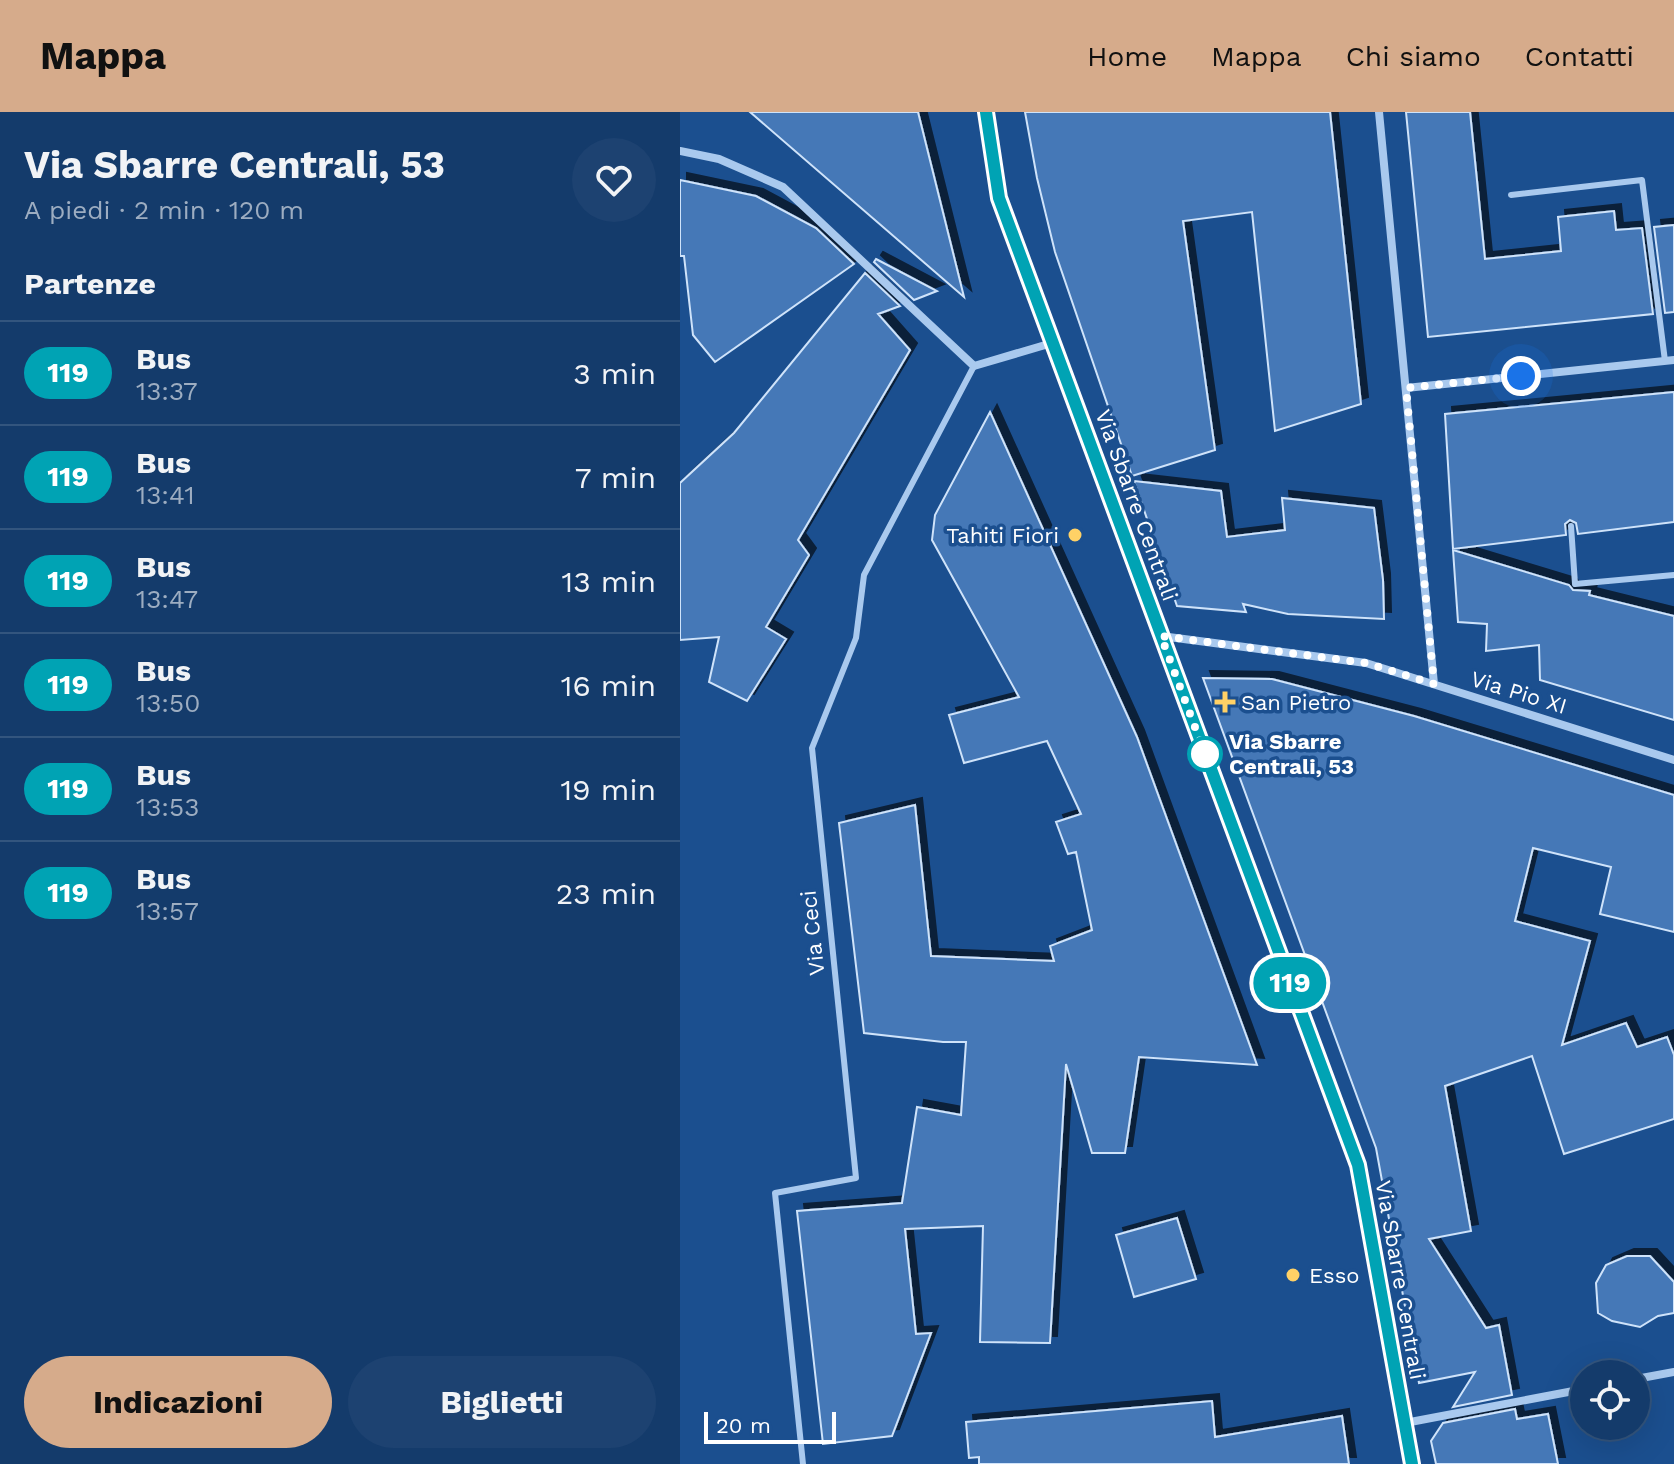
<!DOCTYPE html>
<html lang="it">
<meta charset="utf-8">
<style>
body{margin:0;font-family:"Work Sans",sans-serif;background:#1d4271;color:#f1f3f6;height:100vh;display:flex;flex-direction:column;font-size:30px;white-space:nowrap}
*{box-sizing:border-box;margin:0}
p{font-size:26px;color:#9dadc1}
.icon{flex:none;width:44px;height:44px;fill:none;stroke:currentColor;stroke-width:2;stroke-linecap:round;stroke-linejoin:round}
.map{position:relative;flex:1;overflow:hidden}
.side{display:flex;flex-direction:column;background:#143b6b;width:680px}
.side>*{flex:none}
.badge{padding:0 16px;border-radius:26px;font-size:28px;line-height:52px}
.buttons{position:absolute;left:890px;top:1248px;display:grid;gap:16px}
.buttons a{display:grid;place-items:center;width:80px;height:80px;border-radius:50%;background:#143b6b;box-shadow:0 8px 32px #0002,0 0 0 2px #33557e;font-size:40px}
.scale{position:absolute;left:24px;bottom:20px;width:132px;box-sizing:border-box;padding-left:8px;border:4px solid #fff;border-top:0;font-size:22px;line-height:28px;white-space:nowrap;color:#fff;-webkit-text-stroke:6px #1b4f8f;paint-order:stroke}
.you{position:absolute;width:40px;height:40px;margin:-20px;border:6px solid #fff;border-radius:50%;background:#1a73e8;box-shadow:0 0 0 12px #1a73e833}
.map>.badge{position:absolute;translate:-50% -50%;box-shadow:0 0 0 4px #fff}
h2{padding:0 24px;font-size:30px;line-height:72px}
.round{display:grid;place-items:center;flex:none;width:84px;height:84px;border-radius:42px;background:#1d4271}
.summary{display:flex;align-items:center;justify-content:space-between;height:136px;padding:0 24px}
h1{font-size:38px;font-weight:700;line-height:60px}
.primary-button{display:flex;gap:16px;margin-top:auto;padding:16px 24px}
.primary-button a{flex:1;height:92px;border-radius:48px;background:#d6ab8b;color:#111;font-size:32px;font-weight:700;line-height:92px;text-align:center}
.primary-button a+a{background:#1d4271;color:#f1f3f6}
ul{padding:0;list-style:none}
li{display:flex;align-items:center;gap:24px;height:104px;padding:0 24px;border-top:2px solid #33557e}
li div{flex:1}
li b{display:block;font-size:30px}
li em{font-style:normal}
li .badge{min-width:88px;font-weight:700;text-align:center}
header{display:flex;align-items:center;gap:48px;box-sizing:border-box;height:112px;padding:0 40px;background:#d6ab8b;color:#111}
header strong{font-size:38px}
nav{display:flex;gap:44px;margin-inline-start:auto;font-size:28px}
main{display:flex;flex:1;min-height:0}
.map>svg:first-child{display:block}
</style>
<header>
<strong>Mappa</strong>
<nav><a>Home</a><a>Mappa</a><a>Chi siamo</a><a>Contatti</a></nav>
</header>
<main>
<section class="side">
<div class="summary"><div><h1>Via Sbarre Centrali, 53</h1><p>A piedi · 2 min · 120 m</p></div><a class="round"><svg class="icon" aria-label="heart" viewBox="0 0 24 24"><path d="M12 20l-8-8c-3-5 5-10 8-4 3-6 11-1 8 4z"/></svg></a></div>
<h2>Partenze</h2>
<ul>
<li><span class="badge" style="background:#00a3b4;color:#fff">119</span><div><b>Bus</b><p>13:37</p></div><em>3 min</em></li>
<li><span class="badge" style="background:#00a3b4;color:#fff">119</span><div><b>Bus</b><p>13:41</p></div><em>7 min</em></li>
<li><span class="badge" style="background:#00a3b4;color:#fff">119</span><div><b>Bus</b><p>13:47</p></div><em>13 min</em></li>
<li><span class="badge" style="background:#00a3b4;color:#fff">119</span><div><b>Bus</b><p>13:50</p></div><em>16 min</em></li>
<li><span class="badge" style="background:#00a3b4;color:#fff">119</span><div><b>Bus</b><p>13:53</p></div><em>19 min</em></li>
<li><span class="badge" style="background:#00a3b4;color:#fff">119</span><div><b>Bus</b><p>13:57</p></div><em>23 min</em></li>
</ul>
<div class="primary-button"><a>Indicazioni</a><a>Biglietti</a></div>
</section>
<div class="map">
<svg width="994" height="1352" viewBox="0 0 994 1352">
<defs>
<filter id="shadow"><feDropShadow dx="7" dy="-7" stdDeviation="0" flood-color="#0009"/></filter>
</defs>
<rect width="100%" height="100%" fill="#1b4f8f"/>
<!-- building -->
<path fill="#4478b7" stroke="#cfe3fa" stroke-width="2" filter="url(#shadow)" d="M70 0H238L284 185Z
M345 0H650L681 292 595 319 572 100 503 109 535 338 452 364 375 140 357 66Z
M726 0H790L805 147 881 139 878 105 934 99 936 118 962 116 973 202 748 225Z
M0 68 76 84 136 116 174 152 35 250 13 223 4 144H0Z
M994 113V200L985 201 974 115Z
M196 147 257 179 234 188 194 150Z
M185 161 220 194 198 202 230 238 118 428 129 443 86 515 106 527 67 589 29 570 39 525 0 528V371L54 321Z
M994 280V410L898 422 896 411 890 408 885 412 886 423 773 437 765 302Z
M310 300 457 625 577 953 459 945 445 1041H412L386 952 370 1231 300 1230 303 1114 225 1117 236 1222 251 1221 212 1324 143 1332 117 1099 222 1091 237 995 281 1003 286 930H263L184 921 159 711 235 693 251 844 374 849 370 834 412 818 396 740 388 742 376 710 401 702 367 629 284 651 269 603 339 585 252 428 255 403Z
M454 369 541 379 547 425 605 418 602 386 694 396 703 468 704 507 608 502 563 492 566 500 497 494Z
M773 438 889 473 893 478 910 479 909 483 994 504V608L860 568 859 533 806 539 807 512 778 510Z
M523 566 592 567 734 604 994 683V820L920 802 931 755 853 736 835 809 910 829 882 933 946 911 957 935 987 925 994 943V1007L884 1042 852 944 765 974 791 1119 749 1127 806 1216 819 1213 832 1283 773 1295 795 1260 739 1271 696 1036Z
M497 1106 516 1167 454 1185 436 1123Z
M947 1144H970L994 1170V1201L978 1204 960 1215 932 1209 918 1201 916 1171 926 1153Z
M532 1289 535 1325 662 1304 669 1352H299V1345L289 1346 286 1310Z
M835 1297 837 1307 868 1302 878 1352H756L751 1329 763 1311Z"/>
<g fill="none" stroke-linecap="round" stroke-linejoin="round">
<!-- lane -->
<path stroke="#a9c9ee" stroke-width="6" d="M831 83 962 68 985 249
M891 414 895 472 994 463
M123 1352 95 1081 176 1066 132 636 176 526 184 463 294 254"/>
<!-- street -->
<path stroke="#a9c9ee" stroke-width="8" d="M699 0 754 572
M0 39 39 47 103 75 294 254 372 231
M726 276 994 248
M481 524 686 551 994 648
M956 1267 994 1260
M725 1311 904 1277"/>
<!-- secondary -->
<path stroke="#d6e6fa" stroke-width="16" d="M306 0 319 86 678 1053 732 1352"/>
</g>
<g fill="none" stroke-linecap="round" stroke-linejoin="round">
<!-- line casing -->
<g stroke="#fff" stroke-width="18">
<path id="line" d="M306 0 319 86 678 1053 732 1352"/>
</g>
<!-- line -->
<use href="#line" stroke="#00a3b4" stroke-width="12"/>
<!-- walk -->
<path stroke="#fff" stroke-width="8" stroke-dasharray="0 14.4" d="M525 642 481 524 686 551 754 572 726 276 841 264"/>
</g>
<!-- markers -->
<g fill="#ffd166" stroke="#1b4f8f" stroke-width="3">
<circle cx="395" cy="423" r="8"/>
<path d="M541 578h8v8h8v8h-8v8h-8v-8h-8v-8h8z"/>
<circle cx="613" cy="1163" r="8"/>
</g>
<circle fill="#fff" stroke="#00a3b4" stroke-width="4" cx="525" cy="642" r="16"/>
<g text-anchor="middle" stroke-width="7" stroke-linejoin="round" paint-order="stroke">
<!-- street labels -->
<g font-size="22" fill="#fff" stroke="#1b4f8f">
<text transform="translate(457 393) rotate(70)" y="8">Via Sbarre Centrali</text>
<text transform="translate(839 580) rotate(17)" y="8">Via Pio XI</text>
<text transform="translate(132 821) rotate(-96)" y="8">Via Ceci</text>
<text transform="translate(721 1168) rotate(80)" y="8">Via Sbarre Centrali</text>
</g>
<!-- poi labels -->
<g font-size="22" fill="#fff" stroke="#1b4f8f" text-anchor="start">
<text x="379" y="431" text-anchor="end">Tahiti Fiori</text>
<text x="561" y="598">San Pietro</text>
<text x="629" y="1171">Esso</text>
</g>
<!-- stop labels -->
<g font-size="22" font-weight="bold" fill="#fff" stroke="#1b4f8f" text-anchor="start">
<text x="549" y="637">Via Sbarre<tspan x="549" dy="25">Centrali, 53</tspan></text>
</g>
</g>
</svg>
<div class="buttons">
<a><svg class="icon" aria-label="locate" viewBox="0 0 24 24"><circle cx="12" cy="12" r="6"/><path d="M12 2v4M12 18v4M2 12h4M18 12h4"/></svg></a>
</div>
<div class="scale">20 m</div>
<div class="you" style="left:841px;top:264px"></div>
<b class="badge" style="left:610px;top:871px;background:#00a3b4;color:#fff">119</b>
</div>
</main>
